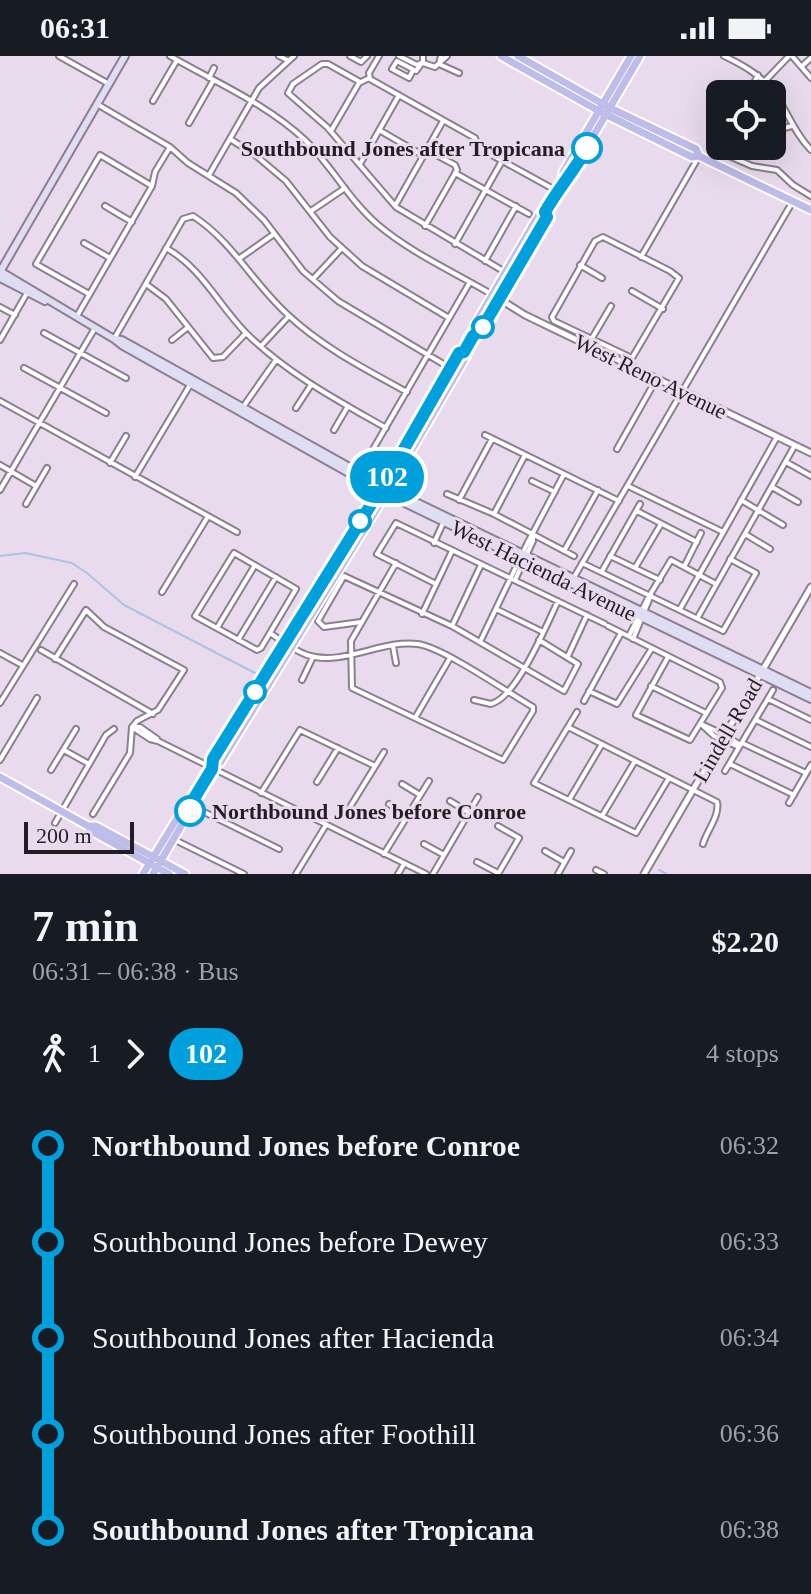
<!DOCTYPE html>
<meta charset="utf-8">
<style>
body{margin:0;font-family:"Times New Roman",serif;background:#20242c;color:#f1f3f6;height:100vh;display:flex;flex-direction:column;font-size:30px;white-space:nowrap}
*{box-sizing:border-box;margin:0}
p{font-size:26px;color:#9ea1a6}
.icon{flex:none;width:44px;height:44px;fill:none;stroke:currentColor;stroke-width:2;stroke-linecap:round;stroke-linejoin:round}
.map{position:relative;height:818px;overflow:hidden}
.sheet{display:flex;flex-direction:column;background:#171b24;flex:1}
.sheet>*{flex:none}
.badge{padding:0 16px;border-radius:26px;font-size:28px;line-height:52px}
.fabs{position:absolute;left:706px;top:24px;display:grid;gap:16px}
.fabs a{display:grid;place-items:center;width:80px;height:80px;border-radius:12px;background:#171b24;box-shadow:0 8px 32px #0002;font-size:40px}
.scale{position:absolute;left:24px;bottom:20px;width:110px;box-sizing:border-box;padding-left:8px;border:4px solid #231e25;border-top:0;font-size:22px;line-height:28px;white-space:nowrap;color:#231e25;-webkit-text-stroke:6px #e9dbed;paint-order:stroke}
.map>.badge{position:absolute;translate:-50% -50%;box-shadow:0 0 0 4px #fff}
.legs{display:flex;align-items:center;gap:12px;height:88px;padding:0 32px;font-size:26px}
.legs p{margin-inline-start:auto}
.head{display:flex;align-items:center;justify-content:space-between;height:136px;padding:0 32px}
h1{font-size:44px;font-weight:700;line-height:60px}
ul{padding:0 32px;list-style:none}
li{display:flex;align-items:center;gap:28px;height:96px;font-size:30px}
li i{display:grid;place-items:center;width:12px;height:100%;margin:0 10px;background:currentColor}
li i::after{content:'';width:20px;height:20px;margin:-10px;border:6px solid;border-radius:50%;background:#171b24}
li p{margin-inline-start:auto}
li:first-child i{background:linear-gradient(#0000 50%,currentColor 0)}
li:last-child i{background:linear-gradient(currentColor 50%,#0000 0)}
.status{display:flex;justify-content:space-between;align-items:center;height:56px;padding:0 40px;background:#171b24;direction:ltr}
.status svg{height:22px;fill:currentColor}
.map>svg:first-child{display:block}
</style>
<div class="status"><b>06:31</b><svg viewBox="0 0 49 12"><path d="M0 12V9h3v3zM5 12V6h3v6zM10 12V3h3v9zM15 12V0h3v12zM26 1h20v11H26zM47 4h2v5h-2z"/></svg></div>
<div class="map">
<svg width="811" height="818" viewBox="0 0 811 818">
<rect width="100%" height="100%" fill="#e9dbed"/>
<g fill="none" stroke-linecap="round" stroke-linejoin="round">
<!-- stream -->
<path stroke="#abc3e4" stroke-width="2" d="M0 500 25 497 72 507 87 517 124 549 255 617
M659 814 667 818"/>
<!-- minor casing -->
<g stroke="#8c7f90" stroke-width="8">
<path id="minor" d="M59 0 109 28
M170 0C215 26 267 48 305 84 332 110 349 144 377 168 411 197 454 216 493 239
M279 0 287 4
M350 0 361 6 367 0
M379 0 369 17 370 23 475 82 479 92 557 135
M399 0 417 9 423 6V0
M724 0C745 10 762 20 776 39 788 57 795 78 811 94
M792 0 811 22
M423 7 435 11 447 0
M439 8 459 17
M439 8 441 0
M802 10 811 2
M413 14 409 22 392 13 397 5 416 15 421 8
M209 22 214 12
M360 26 328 8H322L293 28 288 37 327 71 396 151 505 216
M764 26 789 0
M748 38 758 19
M153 45 177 4
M97 48 170 91 188 107 236 137 264 164 303 215 338 245 450 312
M189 67 213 25
M379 74 424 100
M331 75 359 27 369 22
M772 75 792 70
M230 83 254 98 286 125 330 181 362 210 449 262
M722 90 720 96 752 110 777 114 793 129 811 140
M360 108 399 39
M455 117 529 158
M209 119 259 32 294 0
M105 150 132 166
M395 150 443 65
M311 155 345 132
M425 170 457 114 455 109 427 94
M603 181 670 215 679 222 632 302 554 265 552 261 595 185Z
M84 187 110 202
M455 188 502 105
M166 192C202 212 219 250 247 278 288 318 337 344 386 372
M641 201 698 102
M240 202 274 178
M485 205 516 150
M580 209 602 222
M313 223 341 193
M146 228 166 243 213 302 223 301 246 277
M632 235 663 253
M89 238 36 208 100 99 152 130
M0 251 15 259
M77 260 152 130 155 116 170 91
M44 277 126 322
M114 283 183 163 193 160C232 185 253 227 287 258 322 291 365 313 407 336
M0 284 27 237
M172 284 187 272
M588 289 611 250
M261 290 289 260
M24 312 106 357
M0 345 237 476
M243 351 276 304
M296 352 311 329
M334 374 348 350
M485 379 619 445
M617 393 657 322
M372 395 470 226
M786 406 811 420
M110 407 126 380
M0 409 36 430
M135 421 190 329
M532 425 555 436
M628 430 723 476
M772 431 798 446
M0 434 95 272
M447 438 494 458 574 500
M459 444 492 383
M741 444 783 469
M26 448 47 412
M637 455 697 486
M494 458 525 399
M745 478 770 493
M434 487 443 467
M564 495 598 434
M234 497 296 533 261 592 257 594 195 560Z
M610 500 660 524
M582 507 723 575 756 517 730 503
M684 511 701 477
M635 512 661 468
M602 515 640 448
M573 523 793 145
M515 524 533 485V479
M436 528 377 498 396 467 605 568
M162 536 207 462
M496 553 543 576
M680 553 777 381
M422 558 452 495
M698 561 795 389
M361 566 324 571 318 565 344 520 452 570 564 635 578 608 539 584
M452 570 481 509
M608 570 720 626 722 632 690 684 636 659 668 601
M217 572 255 509
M270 577C282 585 293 594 307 599 343 611 382 583 418 588 444 592 507 636 533 651V655L503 704 352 632 351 585 396 507
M629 580 648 542 671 504 716 528
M633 583 651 539
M238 584 276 521
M480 586 527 488 564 418
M393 590 396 607
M41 594 153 658
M0 597 22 609
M568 600 587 559
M55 603 86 554 104 571 184 614 158 654 137 665 132 671 130 697 93 758
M302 624 313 601
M651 630 706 657
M589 635 617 648 652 592
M768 643 811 664
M474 644 491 648C517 641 546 570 558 545
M584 645 621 577
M0 647 74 528
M577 656 534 727 636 777 669 722
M415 662 450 602
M756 664 811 691
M701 668 714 680 739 691
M701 668 725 679 740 689
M132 671 150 683 158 685 426 818
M134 671H140L157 683
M568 671 717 746C720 760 707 774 703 788
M742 687 806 717
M64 694 89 708
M0 704 37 642
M730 708 794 739
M51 714 76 673
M725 715 773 634
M317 726 338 692
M402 728 420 739
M261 737 300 674 375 710
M569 744 602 688
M450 745 468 756
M789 747 811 709
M389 748 407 760
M190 749 279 793
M350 751 384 696
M602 760 635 705
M55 767 106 679 114 673
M173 783 244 818
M424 788 444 799
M545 795 564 806
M384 798 429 725
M477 806 498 817
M596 814 604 818
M296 818 326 769
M398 818 404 808
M433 818 478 741
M498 818 519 782 498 770
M558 818 571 795"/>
</g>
<!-- tertiary casing -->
<g stroke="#8c7f90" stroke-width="9">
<path id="tertiary" d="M493 239 525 259 811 397
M644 818 811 531"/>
</g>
<!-- secondary casing -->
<g stroke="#8c7f90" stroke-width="10">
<path id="secondary" d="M0 215 114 283 123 290 386 438 811 643
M0 216 125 0
M0 222 45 245
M114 283 122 284 389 433 811 637"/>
</g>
<!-- primary casing -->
<g stroke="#fff" stroke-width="11">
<path id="primary" d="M501 0 599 55 692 101 699 100 811 154
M518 0 610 52 696 93 699 100
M561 128 570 120 640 0
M473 280 474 270 540 157 545 156
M212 713 220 707 386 438 466 301 464 296
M0 721 88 770H96L185 818
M88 770 93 776 169 818
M143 818 184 751 190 749
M153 818 190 755V749L212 713 213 703 385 426 459 297 464 296 473 280 481 274 547 161 545 156 561 128 563 116 631 0"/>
</g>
<!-- minor -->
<use href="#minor" stroke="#fff" stroke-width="4"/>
<!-- tertiary -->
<use href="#tertiary" stroke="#fff" stroke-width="5"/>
<!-- secondary -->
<use href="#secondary" stroke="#deddf4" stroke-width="6"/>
<!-- primary -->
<use href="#primary" stroke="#bebce8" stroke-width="7"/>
</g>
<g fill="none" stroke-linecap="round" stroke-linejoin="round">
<!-- line-1 casing -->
<g stroke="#fff" stroke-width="18">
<path id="line-1" d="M190 755V749L212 713 213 703 385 426 459 297 464 296 473 280 481 274 547 161 545 156C558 133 574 115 587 92"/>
</g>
<!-- line-1 -->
<use href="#line-1" stroke="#00a0dc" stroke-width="12"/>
</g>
<!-- markers -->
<g fill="#fff" stroke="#00a0dc" stroke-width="4">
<circle cx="587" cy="92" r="14"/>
<circle cx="483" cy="271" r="10"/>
<circle cx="360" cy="465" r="10"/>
<circle cx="255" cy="636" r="10"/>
<circle cx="190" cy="755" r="14"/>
</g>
<g text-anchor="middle" stroke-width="6" stroke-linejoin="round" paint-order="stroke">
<!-- stop labels -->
<g font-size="22" font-weight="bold" fill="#231e25" stroke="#e9dbed" text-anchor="end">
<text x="565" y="100">Southbound Jones after Tropicana</text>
<text x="212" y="763" text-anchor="start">Northbound Jones before Conroe</text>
</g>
<!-- street labels -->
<g font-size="22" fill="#231e25" stroke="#e9dbed">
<text transform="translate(651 320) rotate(26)" y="8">West Reno Avenue</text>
<text transform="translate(544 514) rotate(26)" y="8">West Hacienda Avenue</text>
<text transform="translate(727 674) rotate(-60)" y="8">Lindell Road</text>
</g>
</g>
</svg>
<div class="fabs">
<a><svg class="icon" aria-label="locate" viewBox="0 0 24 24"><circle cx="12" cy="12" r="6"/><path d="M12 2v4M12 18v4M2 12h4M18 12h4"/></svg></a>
</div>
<div class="scale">200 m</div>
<b class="badge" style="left:387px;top:421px;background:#00a0dc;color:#fff">102</b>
</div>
<section class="sheet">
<div class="head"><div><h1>7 min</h1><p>06:31 – 06:38 · Bus</p></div><b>$2.20</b></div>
<div class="legs"><svg class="icon" aria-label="walk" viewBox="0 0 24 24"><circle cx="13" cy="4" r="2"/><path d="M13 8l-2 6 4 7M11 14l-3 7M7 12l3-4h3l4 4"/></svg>1<svg class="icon" aria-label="forward" viewBox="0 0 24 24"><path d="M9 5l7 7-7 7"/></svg><b class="badge" style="background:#00a0dc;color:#fff">102</b><p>4 stops</p></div>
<ul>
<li><i style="color:#00a0dc"></i><b>Northbound Jones before Conroe</b><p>06:32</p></li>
<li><i style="color:#00a0dc"></i><span>Southbound Jones before Dewey</span><p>06:33</p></li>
<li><i style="color:#00a0dc"></i><span>Southbound Jones after Hacienda</span><p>06:34</p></li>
<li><i style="color:#00a0dc"></i><span>Southbound Jones after Foothill</span><p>06:36</p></li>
<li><i style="color:#00a0dc"></i><b>Southbound Jones after Tropicana</b><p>06:38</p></li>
</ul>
</section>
